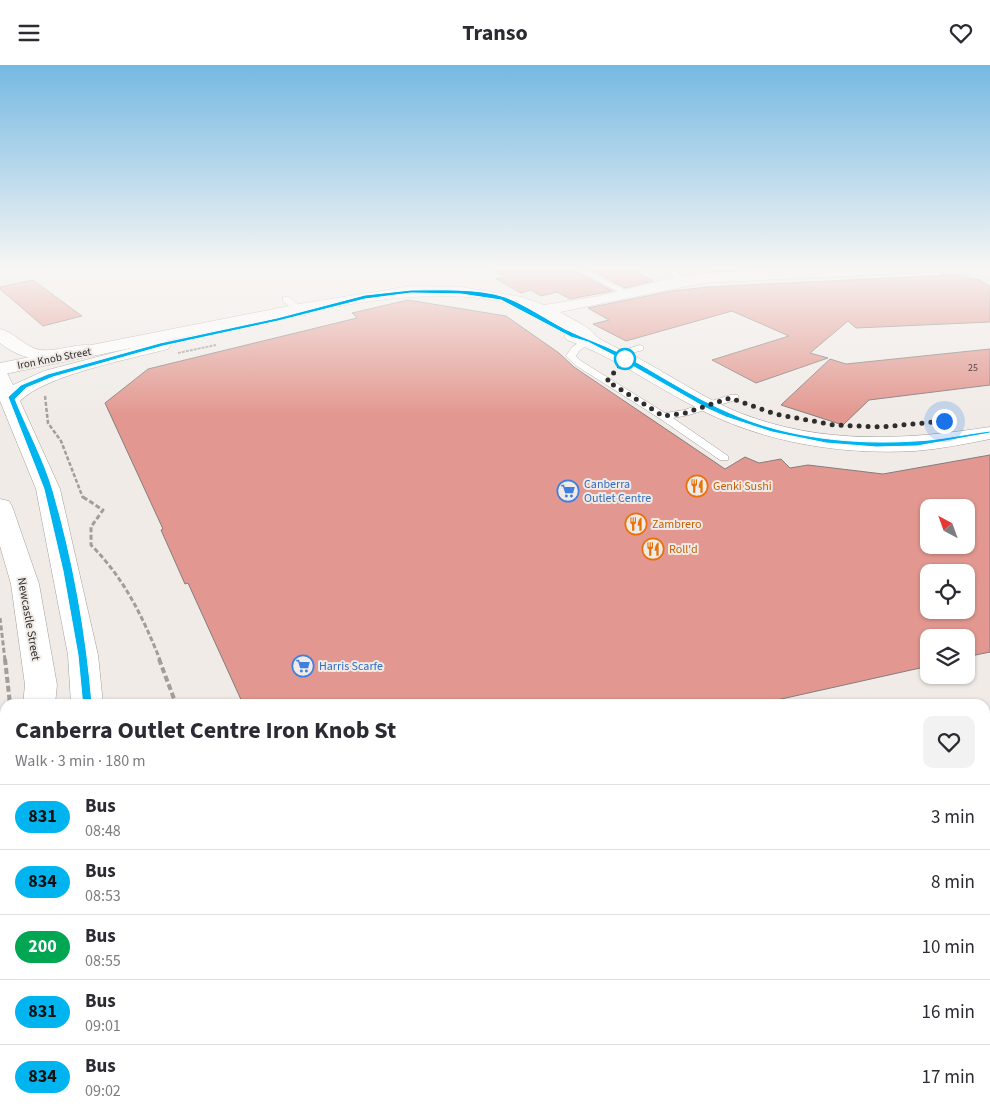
<!DOCTYPE html>
<meta charset="utf-8">
<style>
body{margin:0;font-family:"Source Sans 3",sans-serif;background:#f2f2f3;color:#2b2b33;height:100vh;display:flex;flex-direction:column;font-size:19px;white-space:nowrap}
*{box-sizing:border-box;margin:0}
p{font-size:16px;color:#7c7c81}
.icon{flex:none;width:28px;height:28px;fill:none;stroke:currentColor;stroke-width:2;stroke-linecap:round;stroke-linejoin:round}
.map{position:relative;flex:1;overflow:hidden}
.sheet{position:absolute;left:0px;top:634px;width:990px;height:421px;display:flex;flex-direction:column;background:#fff;border-radius:15px 15px 0 0;box-shadow:0 1px 4px #0004}
.sheet>*{flex:none}
.badge{padding:0 10px;border-radius:16px;font-size:18px;line-height:32px}
.needle{width:32px;rotate:319deg}
.tools{position:absolute;left:920px;top:434px;display:grid;gap:10px}
.tools a{display:grid;place-items:center;width:55px;height:55px;border-radius:10px;background:#fff;box-shadow:0 1px 4px #0004;font-size:25px}
.you{position:absolute;width:25px;height:25px;margin:-12px;border:4px solid #fff;border-radius:50%;background:#1a73e8;box-shadow:0 0 0 8px #1a73e833}
.map>.badge{position:absolute;translate:-50% -50%;box-shadow:0 0 0 2px #fff}
.round{display:grid;place-items:center;flex:none;width:52px;height:52px;border-radius:10px;background:#f2f2f3}
.headline{display:flex;align-items:center;justify-content:space-between;height:85px;padding:0 15px}
h1{font-size:24px;font-weight:700;line-height:38px}
ul{padding:0;list-style:none}
li{display:flex;align-items:center;gap:15px;height:65px;padding:0 15px;border-top:1px solid #e1e1e2}
li div{flex:1}
li b{display:block;font-size:19px}
li em{font-style:normal}
li .badge{min-width:55px;font-weight:700;text-align:center}
header{display:flex;justify-content:space-between;align-items:center;height:65px;padding:0 15px;background:#fff;font-size:22px;font-weight:700}
.map>svg:first-child{display:block}
</style>
<header><svg class="icon" aria-label="menu" viewBox="0 0 24 24"><path d="M4 6h16M4 12h16M4 18h16"/></svg>Transo<svg class="icon" aria-label="heart" viewBox="0 0 24 24"><path d="M12 20l-8-8c-3-5 5-10 8-4 3-6 11-1 8 4z"/></svg></header>
<div class="map">
<svg width="990" height="1054" viewBox="0 0 990 1054">
<rect width="100%" height="100%" fill="#f0ebe7"/>
<!-- building -->
<path fill="#e29890" stroke="#837d7c" fill-rule="evenodd" d="M488 202H568L612 226 570 234 557 227 541 231 531 225 521 228 496 214 506 212Z
M586 202H628L653 216 625 223Z
M952 210 980 215 990 222V257L856 263 848 256 810 288 828 293 756 318 712 295 789 271 732 246 626 276 593 259 609 255 588 243 672 226 707 222Z
M33 215 82 251 43 261 0 224V222Z
M408 235 506 251 559 288 574 302 725 404 745 392 759 398 781 394 790 403 808 400 883 409 990 390V587L966 592V572H929V601L759 639H243L188 518 185 519 161 465 163 464 105 338 148 304 357 253 352 248ZM929 442H966V480H929ZM929 508H966V545H929Z
M990 284V320L869 335 843 360 781 340 830 294 846 299Z"/>
<g fill="none" stroke-linecap="round" stroke-linejoin="round">
<!-- lane casing -->
<g stroke="#a39f9b" stroke-width="1">
<path id="lane" d="M570 202H581L633 229 626 231Z
M666 202H674L685 216 684 218H678Z
M283 232H289L306 246V250H300L283 236Z
M587 273 594 275 579 286 576 291 581 296 665 348 684 345 730 330H738V334L689 350 673 353 728 391V395H720L659 353 575 300 566 291 572 282Z
M640 280 643 281V285L617 292 612 289Z"/>
</g>
<!-- street casing -->
<g stroke="#a39f9b" stroke-width="1">
<path id="street" d="M826 202H934L927 207 703 218 560 247C569 253 580 257 589 264 593 267 596 272 600 274 615 283 632 289 647 298 678 315 707 335 740 348 823 380 904 375 990 362V374C965 379 940 384 915 386 842 390 766 378 701 345 655 322 615 292 567 275L564 271 569 267 540 250H531L529 245C441 211 310 247 219 265 146 280 73 295 0 310V298L299 239 411 221 461 222 522 232 544 240 599 231 667 214 703 208Z
M978 202H990V211L985 209Z"/>
</g>
<!-- secondary casing -->
<g stroke="#a39f9b" stroke-width="1">
<path id="secondary" d="M0 264C15 267 25 283 41 285 59 287 78 277 95 281L98 285 95 289C62 297 28 301 0 278Z
M162 275 168 276 171 280 168 284C130 294 46 310 20 336L60 424 98 590 103 639H71L68 590 36 424 0 336V306L7 308 13 320 44 306Z
M0 434 9 436 12 441 39 519 57 620 55 639H23L25 620 11 519 0 481Z
M5 853V904L0 905V855Z
M16 1050H64L63 1054H15Z
M188 1050H237L239 1054H190Z"/>
</g>
<!-- highway casing -->
<g stroke="#a39f9b" stroke-width="1">
<path id="highway" d="M990 876V916L985 918V878Z
M985 1032 990 1041V1054H936L938 1050H985Z
M532 1050H594L592 1054H530Z"/>
</g>
<!-- path-far4 -->
<path stroke="#a09d9a" stroke-width="2" stroke-dasharray="3 1" stroke-linecap="butt" d="M941 209 970 210
M178 288 216 280"/>
<!-- path-far3 -->
<path stroke="#a09d9a" stroke-width="2.5" stroke-dasharray="4 2" stroke-linecap="butt" d="M45 331 48 358 61 376 83 433"/>
<!-- path-far2 -->
<path stroke="#a09d9a" stroke-width="3" stroke-dasharray="5 2.5" stroke-linecap="butt" d="M83 432 103 445 91 462V480C124 513 143 552 160 595
M0 553 5 595"/>
<!-- path-far1 -->
<path stroke="#a09d9a" stroke-width="4" stroke-dasharray="6 3" stroke-linecap="butt" d="M5 594 10 639
M159 594 176 639
M0 730 5 711
M985 730 990 729"/>
<!-- path -->
<path stroke="#a09d9a" stroke-width="5" stroke-dasharray="8 4" stroke-linecap="butt" d="M103 1054 105 1050"/>
<!-- lane -->
<use href="#lane" fill="#fff" fill-rule="evenodd"/>
<!-- street -->
<use href="#street" fill="#fff" fill-rule="evenodd"/>
<!-- secondary -->
<use href="#secondary" fill="#fff" fill-rule="evenodd"/>
<!-- highway -->
<use href="#highway" fill="#fff" fill-rule="evenodd"/>
</g>
<!-- sky -->
<linearGradient id="sky" x2="0" y2="1"><stop stop-color="#75b9e2"/><stop offset="0.58" stop-color="#f8f6f4"/><stop offset="1" stop-color="#f8f6f4" stop-opacity="0"/></linearGradient>
<rect width="990" height="350" fill="url(#sky)"/>
<!-- line -->
<path fill="#00b5ef" stroke="#fff" d="M411 225C440 225 478 223 505 232 526 240 546 254 565 264 583 273 602 279 620 288 657 308 692 332 730 348 786 373 854 380 915 376 940 375 965 369 990 366V368L917 381 876 382 826 378 772 367 726 352 706 343 615 291 588 277 571 272 501 235 461 229 411 228 365 234 278 256 163 281 53 312 26 323 15 334C27 364 44 395 53 426 73 495 86 567 92 639L91 642H83L78 590 63 506 44 424 8 332 21 320 48 309 160 278 277 253 365 230Z"/>
<g fill="none" stroke-linecap="round" stroke-linejoin="round">
<!-- walk -->
<path stroke="#302e2d" stroke-width="5" stroke-dasharray="0 9" d="M625 294 607 316 663 351 685 348 730 333 775 349 834 360 882 362 944 356"/>
</g>
<!-- icons -->
<defs>
<g id="restaurant-ring" transform="scale(1.125)"><circle r="9.5" fill="#f0ebe7" stroke="#e8710a" stroke-width="1.5"/><path d="M-5-6h1v4h1v-4h1v4h1v-4h1v5L-1.5 .5V6h-2V.5L-5-1ZM5-6V6H3V1.5H1.5Q1.5-4 5-6Z" fill="#e8710a"/></g>
<g id="supermarket-ring" transform="scale(1.125)"><circle r="9.5" fill="#f0ebe7" stroke="#3f7fe0" stroke-width="1.5"/><path d="M-6-5.5h2.5l.6 2H6L4.5 2H-2.5L-4.4-4H-6ZM-1.5 3.2a1.3 1.3 0 1 0 .1 0ZM3 3.2a1.3 1.3 0 1 0 .1 0Z" fill="#3f7fe0"/></g>
</defs>
<g fill-rule="evenodd">
<use href="#restaurant-ring" x="697" y="421"/>
<use href="#supermarket-ring" x="568" y="426"/>
<use href="#restaurant-ring" x="636" y="459"/>
<use href="#restaurant-ring" x="653" y="484"/>
<use href="#supermarket-ring" x="303" y="601"/>
</g>
<!-- markers -->
<circle fill="#fff" stroke="#00b5ef" stroke-width="2.5" cx="625" cy="294" r="10"/>
<g text-anchor="middle" stroke-width="4" stroke-linejoin="round" paint-order="stroke">
<!-- number labels -->
<g font-size="10" fill="#5c4846">
<text x="973" y="306">25</text>
</g>
<!-- far-street labels -->
<g font-size="11" fill="#302e2d" stroke="#f0ebe7">
<text transform="translate(54 293) rotate(-11)" y="4">Iron Knob Street</text>
</g>
<!-- shop labels -->
<g font-size="12" fill="#366cbe" stroke="#f0ebe7" text-anchor="start">
<text x="584" y="423">Canberra<tspan x="584" dy="14">Outlet Centre</tspan></text>
<text x="319" y="605">Harris Scarfe</text>
</g>
<!-- food labels -->
<g font-size="12" fill="#c56008" stroke="#f0ebe7" text-anchor="start">
<text x="713" y="425">Genki Sushi</text>
<text x="652" y="463">Zambrero</text>
<text x="669" y="488">Roll'd</text>
</g>
<!-- street labels -->
<g font-size="12" fill="#302e2d" stroke="#f0ebe7">
<text transform="translate(29 554) rotate(80)" y="4">Newcastle Street</text>
</g>
</g>
</svg>
<div class="tools">
<a><svg class="needle" viewBox="-14 -14 28 28"><path d="M0-13l5 13h-10z" fill="#e53935"/><path d="M0 13l5-13h-10z" fill="#7c7c81"/></svg></a>
<a><svg class="icon" aria-label="locate" viewBox="0 0 24 24"><circle cx="12" cy="12" r="6"/><path d="M12 2v4M12 18v4M2 12h4M18 12h4"/></svg></a>
<a><svg class="icon" aria-label="layers" viewBox="0 0 24 24"><path d="M12 4l9 5-9 5-9-5zM3 14l9 5 9-5"/></svg></a>
</div>
<div class="you" style="left:944px;top:356px"></div>
<section class="sheet">
<div class="headline"><div><h1>Canberra Outlet Centre Iron Knob St</h1><p>Walk · 3 min · 180 m</p></div><a class="round"><svg class="icon" aria-label="heart" viewBox="0 0 24 24"><path d="M12 20l-8-8c-3-5 5-10 8-4 3-6 11-1 8 4z"/></svg></a></div>
<ul>
<li><span class="badge" style="background:#00b5ef;color:#111">831</span><div><b>Bus</b><p>08:48</p></div><em>3 min</em></li>
<li><span class="badge" style="background:#00b5ef;color:#111">834</span><div><b>Bus</b><p>08:53</p></div><em>8 min</em></li>
<li><span class="badge" style="background:#00a651;color:#fff">200</span><div><b>Bus</b><p>08:55</p></div><em>10 min</em></li>
<li><span class="badge" style="background:#00b5ef;color:#111">831</span><div><b>Bus</b><p>09:01</p></div><em>16 min</em></li>
<li><span class="badge" style="background:#00b5ef;color:#111">834</span><div><b>Bus</b><p>09:02</p></div><em>17 min</em></li>
</ul>
</section>
</div>
